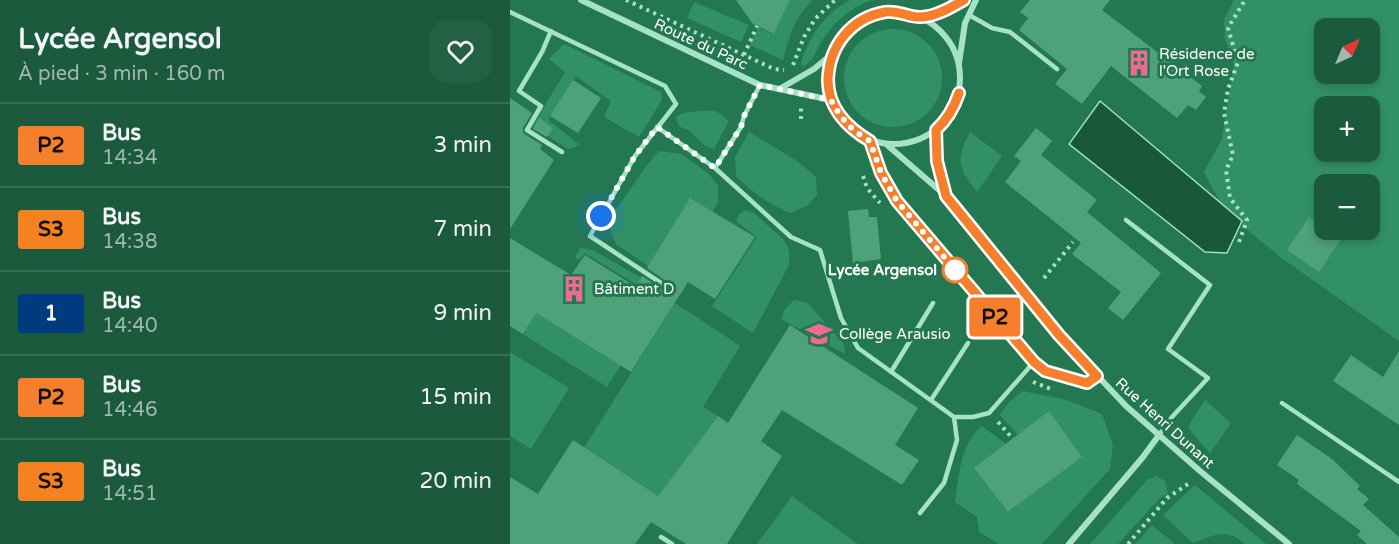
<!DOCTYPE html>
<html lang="fr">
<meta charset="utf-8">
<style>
body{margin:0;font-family:"Varela Round",sans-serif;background:#246044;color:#f1f3f6;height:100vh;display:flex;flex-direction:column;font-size:22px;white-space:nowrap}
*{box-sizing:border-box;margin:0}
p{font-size:20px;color:#a0b9b0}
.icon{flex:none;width:33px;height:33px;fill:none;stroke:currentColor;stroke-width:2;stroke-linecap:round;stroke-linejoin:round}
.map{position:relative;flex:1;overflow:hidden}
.details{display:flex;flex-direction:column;background:#1b5a3d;width:510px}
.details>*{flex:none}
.badge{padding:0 12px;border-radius:4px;font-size:21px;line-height:39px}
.needle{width:39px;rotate:44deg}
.controls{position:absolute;left:804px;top:18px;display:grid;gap:12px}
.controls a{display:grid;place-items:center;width:66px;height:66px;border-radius:12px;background:#1b5a3d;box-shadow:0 3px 9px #0003;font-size:30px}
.you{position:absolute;width:30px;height:30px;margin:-15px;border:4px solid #fff;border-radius:50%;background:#1a73e8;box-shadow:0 0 0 9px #1a73e833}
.map>.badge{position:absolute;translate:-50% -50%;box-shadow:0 0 0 3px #fff}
.round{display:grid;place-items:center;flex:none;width:63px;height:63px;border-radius:18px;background:#246044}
.headline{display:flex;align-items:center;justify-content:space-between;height:102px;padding:0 18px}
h1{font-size:28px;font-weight:700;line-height:45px}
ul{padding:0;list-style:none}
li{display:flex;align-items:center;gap:18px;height:84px;padding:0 18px;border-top:2px solid #396f57}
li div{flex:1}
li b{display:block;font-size:22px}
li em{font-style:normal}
li .badge{min-width:66px;font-weight:700;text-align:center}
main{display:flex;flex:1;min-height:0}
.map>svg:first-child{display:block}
</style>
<main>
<section class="details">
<div class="headline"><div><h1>Lycée Argensol</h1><p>À pied · 3 min · 160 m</p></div><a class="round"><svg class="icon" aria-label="heart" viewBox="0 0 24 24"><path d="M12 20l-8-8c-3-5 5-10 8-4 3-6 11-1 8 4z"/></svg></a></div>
<ul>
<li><span class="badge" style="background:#f57f2c;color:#111">P2</span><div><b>Bus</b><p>14:34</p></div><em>3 min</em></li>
<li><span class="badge" style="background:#f58220;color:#111">S3</span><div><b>Bus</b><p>14:38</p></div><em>7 min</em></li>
<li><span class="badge" style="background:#003b80;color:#fff">1</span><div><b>Bus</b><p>14:40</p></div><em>9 min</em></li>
<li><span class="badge" style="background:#f57f2c;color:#111">P2</span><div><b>Bus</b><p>14:46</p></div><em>15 min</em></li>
<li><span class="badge" style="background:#f58220;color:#111">S3</span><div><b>Bus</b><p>14:51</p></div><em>20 min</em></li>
</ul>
</section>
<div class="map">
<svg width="889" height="544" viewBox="0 0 889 544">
<rect width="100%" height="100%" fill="#247851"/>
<!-- green -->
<path fill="#329164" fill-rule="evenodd" d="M280 0H303C285 17 279 36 273 60L240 45 248 28 264 34Z
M340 0H362C342 7 325 21 313 39 307 49 304 61 293 67L291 64C299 36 315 13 340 0Z
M724 0H889V341L770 257 739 231 711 204 694 172 712 139 724 65 715 38 714 19ZM814 28H860V74H814ZM814 106H860V152H814ZM814 184H860V230H814Z
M184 2 239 25 231 42 177 18Z
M334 78a49 49 0 1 1 98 0a49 49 0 1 1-98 0Z
M54 44 151 92 152 100 129 137 94 117 101 101 66 76 38 120 70 145 58 149 23 126 55 72 39 59Z
M190 111H206L219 121 204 149 195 146 181 132 169 126 166 117 174 113Z
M239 132 287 161 306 177 307 195 297 206 280 213C259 204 241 192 226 176L225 157Z
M460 132 492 156 467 192C447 167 446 160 460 132Z
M149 151 171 154 199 174 208 186V202L163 283 106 244 100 230 103 214 137 165Z
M236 210 244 213 274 240 279 251V265L243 333 202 306 247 237 226 221 229 214Z
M70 248 83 250 154 291 150 299 75 253 69 260 65 258Z
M284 300 298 303 334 345 335 354 271 319 275 309Z
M165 303 230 346 193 407 208 416 148 496 74 448Z
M26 313 111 365 97 387 13 334Z
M0 352 59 388 21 449 0 436Z
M513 391 557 400 592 414 603 445 600 469 532 544H489L469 532 467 517 445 502C449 477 450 443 472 426L496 444 465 469 498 512 572 457 539 411 508 435 490 415 499 402Z
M695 400 721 423 700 453 679 429 680 423Z
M647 476 655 481 658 494 650 498 608 544H580L637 480Z
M685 485 756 544H735C718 528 703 535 683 543L653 515Z
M282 496 348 544H247Z
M642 525 665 544H625Z"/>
<!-- water -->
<path fill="#19583b" stroke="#9ae4bf" stroke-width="1.5" d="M590 101 732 221 717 253 695 252 559 144Z"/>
<!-- building -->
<path fill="#4da279" d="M226 0H280L264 34 243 24Z
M520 0H600L592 10 692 86 689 91 696 97 686 110 678 105 667 118 601 66 572 104 545 84 557 69 509 30 518 18 510 12Z
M63 80 91 98 68 133 40 116Z
M0 98 22 113 13 128V133L32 145 30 149 44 160 0 229Z
M29 118 43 128 37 137 23 129Z
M526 128 542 141 531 155 587 200 577 212 651 273 613 320 598 308 611 292 562 254 571 243 495 182 511 161 504 156Z
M180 198 245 237 205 299 178 282 121 372 26 313 13 334 0 326V238L61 275 75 255 126 287 132 276 155 291H158L161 288 160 284 137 268Z
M358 209 359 217H367L371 259 343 263 338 211Z
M799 217 831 239 809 272 777 250Z
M280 325 408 408 385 445 409 460 392 485 272 410 251 441 272 456 217 544H176L141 522 125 544H0V477L28 494 63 440 148 496 208 416 218 423Z
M889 351V425L823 381 841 355 873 377Z
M539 411 572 457 498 512 464 468Z
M787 435 822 459 850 486 847 489 859 499 853 505 889 537V544H857L847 535 851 531 787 484 789 480 767 465Z"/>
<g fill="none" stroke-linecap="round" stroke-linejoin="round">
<!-- path -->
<path stroke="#a6e3c6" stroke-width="4" stroke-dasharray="3 4.5" stroke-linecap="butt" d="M116 0 264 69 274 70
M234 55 247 26
M283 65 294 37 305 19 325 0
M291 119V108
M353 176 357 188 370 203
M729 242 737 220 720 198 716 170 723 155 714 113 718 89 728 62 718 28 735 0
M534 278 563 242
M523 382 541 389
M488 422 503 439
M618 544 657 498 681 482"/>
<!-- lane -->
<path stroke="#a6e3c6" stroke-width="4.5" d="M0 12 155 86 166 104 125 156 80 236 157 287
M459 15 482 28 500 32 547 69
M41 31 32 52 9 91 31 106 17 130 52 152
M147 127 205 168 281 237 310 250 331 318 348 348 444 417 447 440 434 483 410 513
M360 141 371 173 387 201 524 362C540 375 557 378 577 383L587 376
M205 168 231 127 234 116 250 85
M616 220 700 285 658 349 698 378 662 417 649 435
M381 372 423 303
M421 400 458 343
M772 403 889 482
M444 417H463L479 413 524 362
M151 537 162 544"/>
<!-- street -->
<path stroke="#a6e3c6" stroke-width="6" d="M71 0 250 85 321 100
M318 78a66 66 0 1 1 132 0a66 66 0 1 1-132 0Z
M411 17 441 7 454 0
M449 63 455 23 466 0
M271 88 304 69 322 54
M426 131 427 161 436 195
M376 144 436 196 549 335 616 406 690 471 779 544
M559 544 633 457 649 435"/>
</g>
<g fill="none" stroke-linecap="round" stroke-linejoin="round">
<!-- line casing -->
<g stroke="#fff" stroke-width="14">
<path id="line" d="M449 93C444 108 438 119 426 130L427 161 436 196 549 335 587 376 577 383 535 371 524 362 387 201 371 173 360 141C338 128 318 108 318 80 319 46 341 18 375 12 389 10 400 18 411 17 425 17 442 7 454 0"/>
</g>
<!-- line -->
<use href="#line" stroke="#f57f2c" stroke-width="9"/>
<!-- walk -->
<path stroke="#fff" stroke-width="6" stroke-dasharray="0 10.8" d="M91 216 125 156 147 127 205 168 231 127 234 116 250 85 321 100C331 119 341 130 360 141L371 173 387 201 445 270"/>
</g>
<!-- icons -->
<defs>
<g id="building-bare" transform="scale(2.07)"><path d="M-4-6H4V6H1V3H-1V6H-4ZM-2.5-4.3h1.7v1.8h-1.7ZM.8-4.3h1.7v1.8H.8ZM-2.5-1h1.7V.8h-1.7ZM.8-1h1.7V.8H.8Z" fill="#ed6a94" stroke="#247851" stroke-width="2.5" paint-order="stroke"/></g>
<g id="school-bare" transform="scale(2.07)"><path d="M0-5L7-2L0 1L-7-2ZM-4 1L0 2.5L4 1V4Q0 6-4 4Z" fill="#ed6a94" stroke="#247851" stroke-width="2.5" paint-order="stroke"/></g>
</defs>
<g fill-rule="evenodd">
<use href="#building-bare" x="629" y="63"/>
<use href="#building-bare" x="64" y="289"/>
<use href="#school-bare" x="309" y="334"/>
</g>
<!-- markers -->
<circle fill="#fff" stroke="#f57f2c" stroke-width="3" cx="445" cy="270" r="12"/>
<g text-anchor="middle" stroke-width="6" stroke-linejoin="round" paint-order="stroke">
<!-- street labels -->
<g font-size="15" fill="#fff" stroke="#247851">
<text transform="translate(191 44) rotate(25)" y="5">Route du Parc</text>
<text transform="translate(655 423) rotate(42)" y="5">Rue Henri Dunant</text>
</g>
<!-- poi labels -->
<g font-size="15" fill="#fff" stroke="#247851" text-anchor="start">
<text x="649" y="59">Résidence de<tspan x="649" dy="17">l'Ort Rose</tspan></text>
<text x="84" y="294">Bâtiment D</text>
<text x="329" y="339">Collège Arausio</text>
</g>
<!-- stop labels -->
<g font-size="15" font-weight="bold" fill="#fff" stroke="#247851" text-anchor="end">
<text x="427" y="275">Lycée Argensol</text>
</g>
</g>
</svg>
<div class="controls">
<a><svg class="needle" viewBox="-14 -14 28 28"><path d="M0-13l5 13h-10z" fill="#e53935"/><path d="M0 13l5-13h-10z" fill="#a0b9b0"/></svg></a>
<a>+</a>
<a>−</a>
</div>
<div class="you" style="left:91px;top:216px"></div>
<b class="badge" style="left:485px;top:317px;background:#f57f2c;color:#111">P2</b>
</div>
</main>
